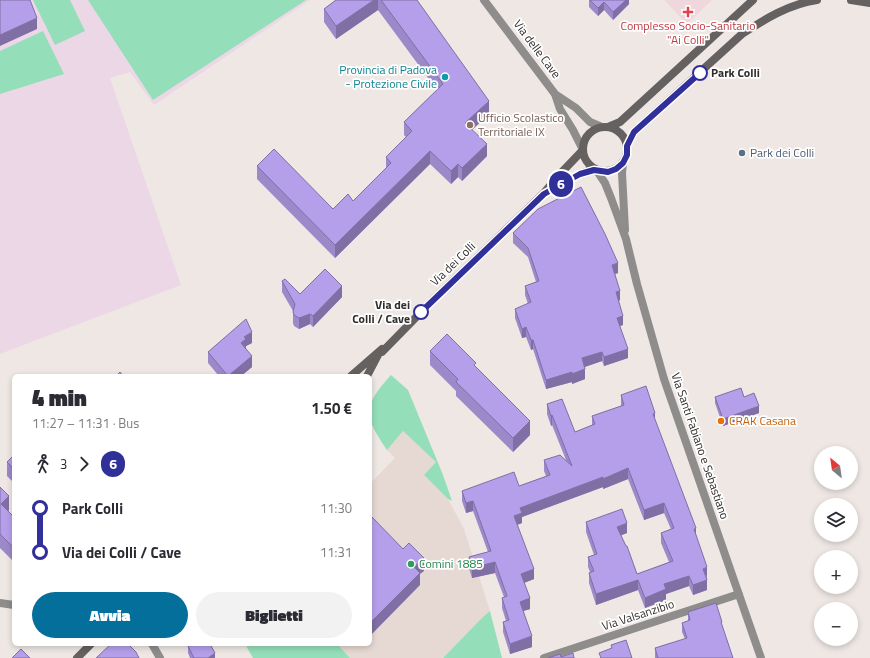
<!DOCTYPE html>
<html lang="it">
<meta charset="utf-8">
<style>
body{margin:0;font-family:"Titillium Web",sans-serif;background:#f2f2f3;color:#2b2b33;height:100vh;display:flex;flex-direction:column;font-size:15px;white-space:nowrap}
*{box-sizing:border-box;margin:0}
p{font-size:13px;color:#7c7c81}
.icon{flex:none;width:22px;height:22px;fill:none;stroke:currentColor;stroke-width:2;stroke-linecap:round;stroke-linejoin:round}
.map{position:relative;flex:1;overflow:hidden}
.drawer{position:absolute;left:12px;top:374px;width:360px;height:272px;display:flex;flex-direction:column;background:#fff;border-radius:6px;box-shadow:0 2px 6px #0003}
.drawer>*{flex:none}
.badge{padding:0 8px;border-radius:13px;font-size:14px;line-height:26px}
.needle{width:26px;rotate:331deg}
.controls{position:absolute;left:814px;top:446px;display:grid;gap:8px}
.controls a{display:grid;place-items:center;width:44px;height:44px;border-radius:50%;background:#fff;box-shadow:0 2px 6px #0003;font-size:20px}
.map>.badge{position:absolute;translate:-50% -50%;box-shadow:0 0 0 2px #fff}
.legs{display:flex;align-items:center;gap:6px;height:44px;padding:0 20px;font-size:13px}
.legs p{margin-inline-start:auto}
.overview{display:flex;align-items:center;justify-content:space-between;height:68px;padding:0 20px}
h1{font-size:22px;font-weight:800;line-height:30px}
.action{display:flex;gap:8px;margin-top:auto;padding:8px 20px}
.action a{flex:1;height:46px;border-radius:24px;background:#046f9b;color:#fff;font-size:16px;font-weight:800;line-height:46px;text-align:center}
.action a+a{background:#f2f2f3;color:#2b2b33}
ul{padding:0 20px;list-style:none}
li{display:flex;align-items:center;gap:14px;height:44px;font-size:15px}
li i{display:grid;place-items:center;width:6px;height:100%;margin:0 5px;background:currentColor}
li i::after{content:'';width:10px;height:10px;margin:-5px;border:3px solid;border-radius:50%;background:#fff}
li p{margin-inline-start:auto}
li:first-child i{background:linear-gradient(#0000 50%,currentColor 0)}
li:last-child i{background:linear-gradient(currentColor 50%,#0000 0)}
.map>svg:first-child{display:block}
</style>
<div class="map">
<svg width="870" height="658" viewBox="0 0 870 658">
<rect width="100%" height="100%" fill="#eee7e4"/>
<!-- built -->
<path fill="#e6d8d2" d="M403 431 436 462 424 475 448 499 464 529 490 611 443 658H350L337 644H370V484L395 458 387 450Z"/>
<!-- education -->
<path fill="#ecd7e6" d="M0 0H310L154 105 130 72 110 78 181 285 0 354Z"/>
<!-- medical -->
<path fill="#f0d7de" d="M664 0H712L687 24Z"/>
<!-- green -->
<path fill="#95deba" d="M33 0H70L85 31 55 45Z
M88 0H306L153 100Z
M43 31 64 74 0 94V51Z
M391 375 408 390 443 475 452 501 448 499 424 475 436 462 403 431 387 450C363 415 363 406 391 375Z
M490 611 502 658H443L483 617Z
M245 644H337L350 658H253Z"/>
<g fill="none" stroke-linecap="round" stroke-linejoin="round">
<!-- minor -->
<path stroke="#8f8c8c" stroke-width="8" d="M623 163 622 173 625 230
M597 171 605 183 611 198 626 239 637 284 664 379 761 658
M0 603 14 605
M152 644 160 658
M544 658 739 594"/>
<!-- tertiary -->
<path stroke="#8f8c8c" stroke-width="8" d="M484 0 555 94 560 109 573 130 582 148
M555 94 576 108 590 122 602 127"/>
<!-- secondary -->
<path stroke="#656161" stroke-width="8" d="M851 0 870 3
M583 149a22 22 0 1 1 44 0a22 22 0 1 1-44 0Z
M608 127 620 122 753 0
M627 146 634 132 742 34C765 19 789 4 817 0
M549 191 580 174 594 169
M351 376 382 349V352L432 301 543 194 559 175 582 151
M367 376 378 355
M77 658 91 644"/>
</g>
<!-- wall -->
<path fill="#9c89ca" d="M336 0H417L489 114 472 130 487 156 462 181 458 177 451 184 430 164 335 258 257 179V166L333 209 353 201 386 169V157L406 137 404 135V122L437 90 378 10 336 39 324 22V9Z
M589 0H629V4L613 20 604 10 598 16 589 7Z
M513 233 618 273 615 274 620 300 619 301 623 325 620 326 628 358 604 366 602 361 584 367 585 379 572 384V382L546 389 533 349 531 350 526 337 522 338 515 318V309L528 304 525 295V286L536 282 528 257 513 243Z
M282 281 300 294 342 297 313 327 310 324 299 329 294 326 293 323V311L282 292Z
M252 343 246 346V348L252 367 241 376H219L208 363V352Z
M430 351 476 367 530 435 513 452 456 396V391L430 365Z
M621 395 655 421 696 536 707 577V590L693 595 689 586 666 594V600L645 608 638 590 596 605 589 583V573L590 572 588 567V557L594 555 586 532V522L627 533 621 535 637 574 669 562 661 543V533L671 529 664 513 644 520 628 479 603 489V487L522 517V523L517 525 534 579 524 583 530 609 523 611 532 647 510 654 503 632V622L506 621 502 608V598L504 597 495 573 472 578 469 568V557L488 552 473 511 466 513 462 501V491L519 486 546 476 544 471V460H566L552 425 551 426 547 414V404L575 432 592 425V416L621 406Z
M715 397H744L759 413 723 426 715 403Z
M14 455V483L7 476V462Z
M0 487 9 510 8 511 14 517V562L0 548Z
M688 612 722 626 733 658H655V648L685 639 682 632V623L688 621Z
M188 646 215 658H190L188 653Z"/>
<!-- shaded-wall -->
<path fill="#7f6fa4" d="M374 0H378V10L336 39V26Z
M626 0H629V4L613 20V12Z
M604 2V10L598 16V8Z
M37 18V29L0 46V35Z
M489 101V114L465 136V123Z
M487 144V156L462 181V168Z
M430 151V164L335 258V245Z
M458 164V177L451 184V171Z
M618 263V273L612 275V265Z
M342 286V297L313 327V316Z
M620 291V300L616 302V292Z
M310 314V324L299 329V318Z
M623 316V325L617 327V318Z
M526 327V337L522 338V329Z
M252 332V343L246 346V350L241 343 244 337Z
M531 340H533V349L531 350Z
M628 349V358L604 366V357Z
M602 352V361L582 368V358Z
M252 356V367L241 376H228Z
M585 369V379L572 384V374Z
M572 372V382L546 389V380Z
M759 406V413L723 426V419Z
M655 413V423L653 414Z
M552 415V425L551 426V416Z
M530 421V435L513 452V438Z
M628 468V479L603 489V479Z
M603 477V487L522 517V523L514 526V516L520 508Z
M9 496V510L1 518V504Z
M473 501V511L466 513V503Z
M664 503V513L644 520V510Z
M627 523V533L617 537V527Z
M696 528V538L694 529Z
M424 558V571L420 574V585L370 636V623L414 567Z
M495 562V573L472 578V568Z
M707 567V577L703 569Z
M534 569V579L521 584V574Z
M689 576V586L666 594V600L645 608V598L664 584Z
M638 580V590L596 605V594Z
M707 580V590L693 595V585Z
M530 598V609L520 612V602Z
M532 636V647L510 654V644Z
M215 653V658H208Z"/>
<!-- building -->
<path fill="#b59feb" stroke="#7f6fa4" d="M0 0H30L37 18 0 35Z
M336 0H374L336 26 324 9Z
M381 0H417L489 101 465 123 487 144 462 168 458 164 451 171 430 151 335 245 257 166 274 149 333 209 348 194 353 201 391 163 386 157 412 131 404 122 443 84Z
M590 0H626L613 12 604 2 598 8Z
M581 187 605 234 618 263 612 265 620 291 616 292 623 316 617 318 628 349 604 357 602 352 582 358 585 369 572 374V372L546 380 533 340H531L526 327 522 329 515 309 531 302 525 286 539 281 528 248 513 233 538 209Z
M325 269 342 286 313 316 310 314 299 318 294 315 293 312 295 304 282 281 285 279 300 294Z
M246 319 252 332 244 337 246 339 241 343 252 356 228 376 208 352Z
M447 334 476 363 474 365 530 421 513 438 456 382 458 379 430 351Z
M120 372 123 376H116Z
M646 386 655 413 653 414 696 528 694 529 707 567 703 569 707 580 693 585 689 576 664 584 666 589 645 598 638 580 596 594 589 573 594 571 588 557 597 554 586 522 622 509 627 523 617 527 626 546H627L637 574 673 561 661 533 674 528 664 503 644 510 628 468 603 479V477L520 508 522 513 514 516 534 569 521 574 530 598 520 602 532 636 510 644 503 622 509 620 502 598 507 596 495 562 472 568 469 557 491 551 473 501 466 503 462 491 514 472 519 486 550 475 544 460 560 455 572 466 552 415 551 416 547 404 562 399 575 432 595 424 592 416 624 405 621 395Z
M741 388 744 397 754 393 759 406 723 419 715 397Z
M14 455V469L7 462Z
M0 487 9 496 1 504 14 517V548L0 534Z
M370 515 403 549 409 543 424 558 414 567 420 573 370 623Z
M716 603 722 622H721L733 658H658L655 648 687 638 682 623 690 620 688 612Z
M626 640 632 658H601L599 653 612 648 611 645Z
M111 644H128L136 652 139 658H96Z
M192 644H210L215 653 208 658H194L188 646Z
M21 649 30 658H12Z
M573 653 574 658H548L560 654 561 657Z"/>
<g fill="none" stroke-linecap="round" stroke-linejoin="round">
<!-- line-1 casing -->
<g stroke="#fff" stroke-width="9">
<path id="line-1" d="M421 312 544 194 580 174 594 170 608 172 616 169 623 163 627 155V146L634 132 700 73"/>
</g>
<!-- line-1 -->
<use href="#line-1" stroke="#312f9a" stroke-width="6"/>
</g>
<!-- markers -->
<path fill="#e0444e" stroke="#fff" stroke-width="1.5" d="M686 6h4v4h4v4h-4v4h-4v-4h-4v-4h4z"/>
<g fill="#fff" stroke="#312f9a" stroke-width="2">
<circle cx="700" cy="73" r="7"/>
<circle cx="421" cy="312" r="7"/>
</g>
<circle fill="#0f9aa8" stroke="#fff" stroke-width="1.5" cx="445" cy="77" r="4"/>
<circle fill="#8d6e63" stroke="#fff" stroke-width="1.5" cx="470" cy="125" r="4"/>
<circle fill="#5c6f8a" stroke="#fff" stroke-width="1.5" cx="742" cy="153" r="4"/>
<circle fill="#e8710a" stroke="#fff" stroke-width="1.5" cx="721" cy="421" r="4"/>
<circle fill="#2e9e5b" stroke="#fff" stroke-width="1.5" cx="411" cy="564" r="4"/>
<g text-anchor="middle" stroke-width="3.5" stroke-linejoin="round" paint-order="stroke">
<!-- health labels -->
<g font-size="12" fill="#be3a42" stroke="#fff">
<text x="688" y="30">Complesso Socio-Sanitario<tspan x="688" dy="14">"Ai Colli"</tspan></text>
</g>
<!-- street labels -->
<g font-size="12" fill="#302d2c" stroke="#fff">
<text transform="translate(537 49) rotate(53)" y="4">Via delle Cave</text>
<text transform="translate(453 264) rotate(-44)" y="4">Via dei Colli</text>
<text transform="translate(700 446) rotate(71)" y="4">Via Santi Fabiano e Sebastiano</text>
<text transform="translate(638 615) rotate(-18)" y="4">Via Valsanzibio</text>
</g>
<!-- culture labels -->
<g font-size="12" fill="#0d838f" stroke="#fff" text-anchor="end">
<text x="437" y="74">Provincia di Padova<tspan x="437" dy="14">- Protezione Civile</tspan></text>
</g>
<!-- stop labels -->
<g font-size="12" font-weight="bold" fill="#302d2c" stroke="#fff" text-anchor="start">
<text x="711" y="77">Park Colli</text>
<text x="410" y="309" text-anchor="end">Via dei<tspan x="410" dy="14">Colli / Cave</tspan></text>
</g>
<!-- education labels -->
<g font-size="12" fill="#785e54" stroke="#fff" text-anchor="start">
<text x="478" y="122">Ufficio Scolastico<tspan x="478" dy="14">Territoriale IX</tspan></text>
</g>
<!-- service labels -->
<g font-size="12" fill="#4e5e75" stroke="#fff" text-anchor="start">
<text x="750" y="157">Park dei Colli</text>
</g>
<!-- food labels -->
<g font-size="12" fill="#c56008" stroke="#fff" text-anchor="start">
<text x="729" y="425">CRAK Casana</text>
</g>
<!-- leisure labels -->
<g font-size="12" fill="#27864d" stroke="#fff" text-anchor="start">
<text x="419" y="568">Comini 1885</text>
</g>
</g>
</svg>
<div class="controls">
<a><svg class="needle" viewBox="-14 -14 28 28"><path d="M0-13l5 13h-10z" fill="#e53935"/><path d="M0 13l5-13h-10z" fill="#7c7c81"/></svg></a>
<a><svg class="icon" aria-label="layers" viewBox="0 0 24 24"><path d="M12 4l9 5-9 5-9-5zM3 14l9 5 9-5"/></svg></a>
<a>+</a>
<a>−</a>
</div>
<b class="badge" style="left:561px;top:184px;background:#312f9a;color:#fff">6</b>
<section class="drawer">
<div class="overview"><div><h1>4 min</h1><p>11:27 – 11:31 · Bus</p></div><b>1.50 €</b></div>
<div class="legs"><svg class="icon" aria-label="walk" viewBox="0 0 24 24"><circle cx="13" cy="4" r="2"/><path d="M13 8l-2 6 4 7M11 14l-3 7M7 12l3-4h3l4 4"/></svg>3<svg class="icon" aria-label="forward" viewBox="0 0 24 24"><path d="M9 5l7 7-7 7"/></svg><b class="badge" style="background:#312f9a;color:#fff">6</b></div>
<ul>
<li><i style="color:#312f9a"></i><b>Park Colli</b><p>11:30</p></li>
<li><i style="color:#312f9a"></i><b>Via dei Colli / Cave</b><p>11:31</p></li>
</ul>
<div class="action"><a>Avvia</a><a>Biglietti</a></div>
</section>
</div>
